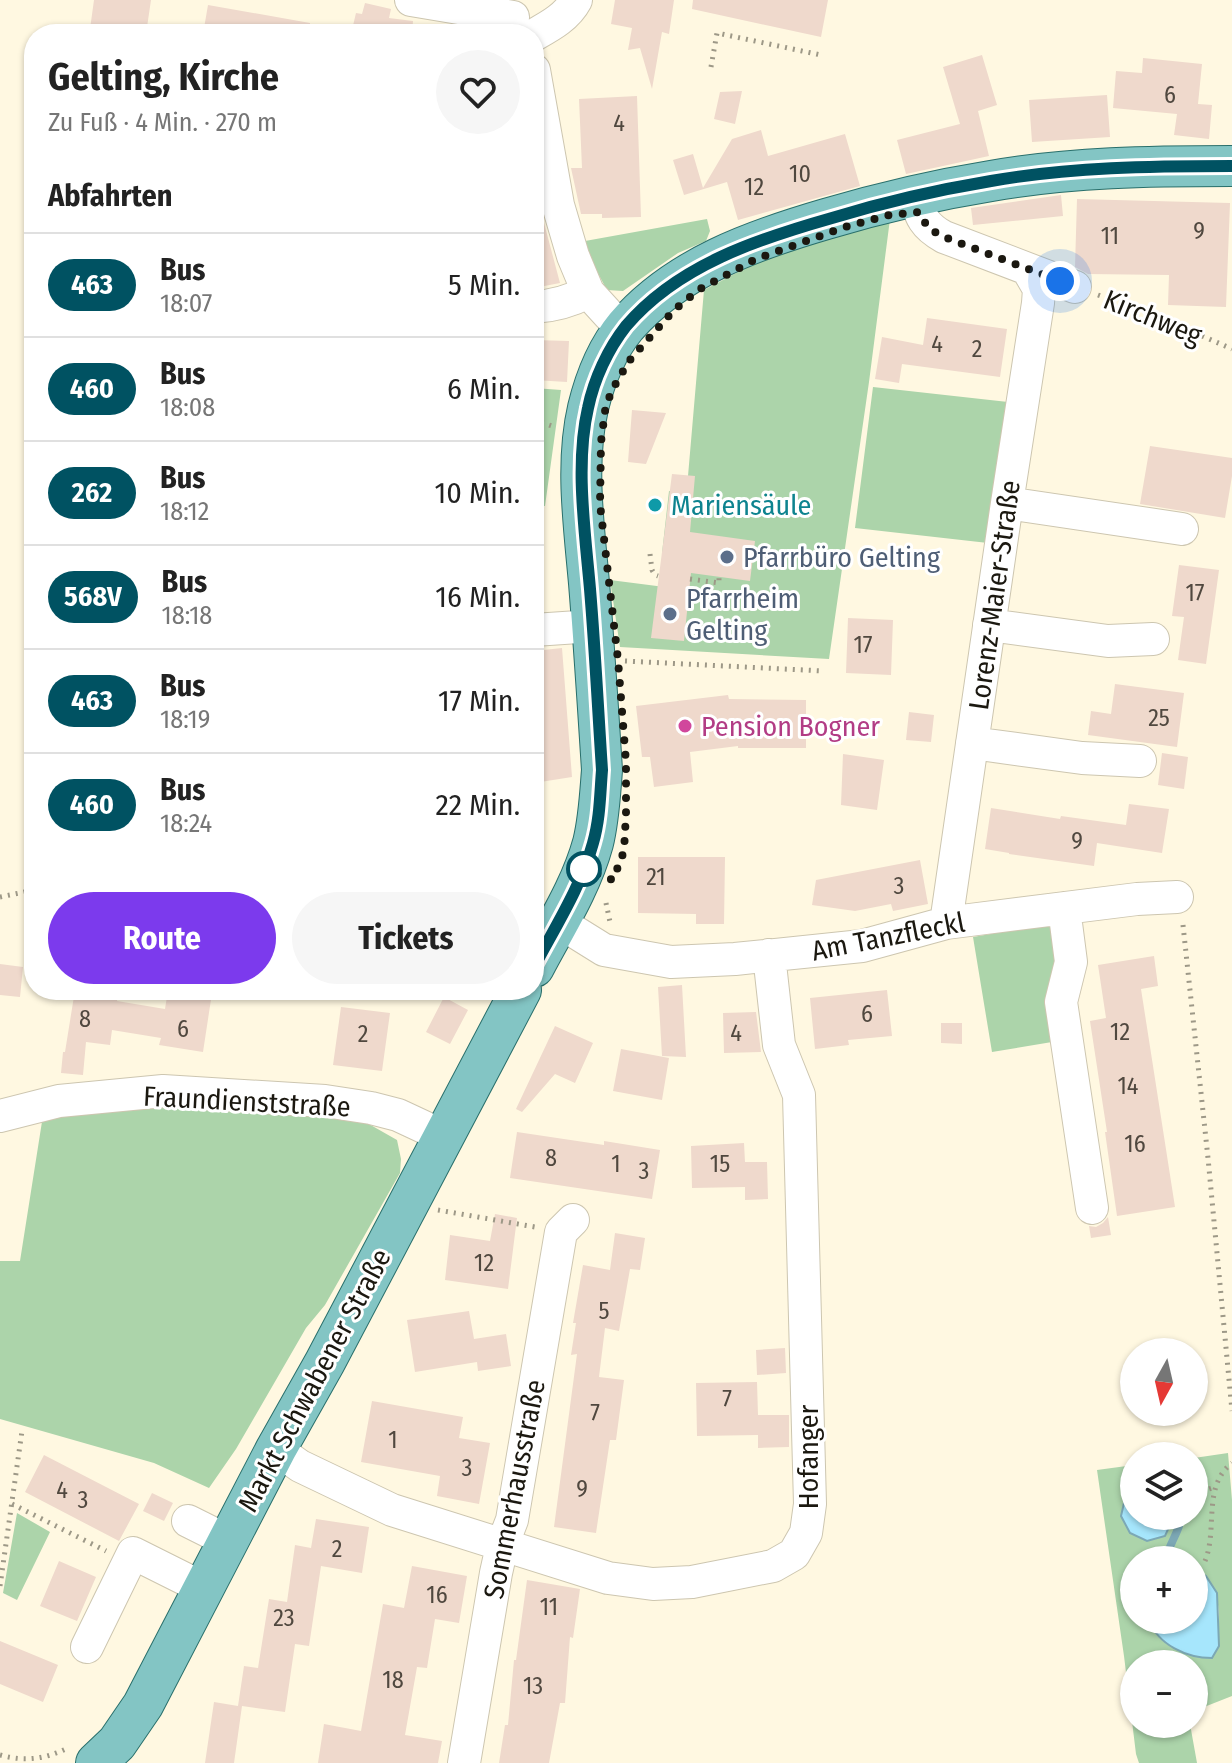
<!DOCTYPE html>
<html lang="de">
<meta charset="utf-8">
<style>
body{margin:0;font-family:"Fira Sans Condensed",sans-serif;background:#f6f6f6;color:#222;height:100vh;display:flex;flex-direction:column;font-size:30px;white-space:nowrap}
*{box-sizing:border-box;margin:0}
p{font-size:26px;color:#767676}
.icon{flex:none;width:44px;height:44px;fill:none;stroke:currentColor;stroke-width:2;stroke-linecap:round;stroke-linejoin:round}
.map{position:relative;flex:1;overflow:hidden}
.details{position:absolute;left:24px;top:24px;width:520px;height:976px;display:flex;flex-direction:column;background:#fff;border-radius:32px;box-shadow:0 2px 6px #0004}
.details>*{flex:none}
.badge{padding:0 16px;border-radius:26px;font-size:28px;line-height:52px}
.needle{width:52px;rotate:188deg}
.buttons{position:absolute;left:1120px;top:1338px;display:grid;gap:16px}
.buttons a{display:grid;place-items:center;width:88px;height:88px;border-radius:50%;background:#fff;box-shadow:0 2px 6px #0004;font-size:40px}
.you{position:absolute;width:40px;height:40px;margin:-20px;border:6px solid #fff;border-radius:50%;background:#1a73e8;box-shadow:0 0 0 12px #1a73e833}
.map>.badge{position:absolute;translate:-50% -50%;box-shadow:0 0 0 4px #fff}
h2{padding:0 24px;font-size:30px;line-height:72px}
.round{display:grid;place-items:center;flex:none;width:84px;height:84px;border-radius:42px;background:#f6f6f6}
.head{display:flex;align-items:center;justify-content:space-between;height:136px;padding:0 24px}
h1{font-size:38px;font-weight:700;line-height:60px}
.cta{display:flex;gap:16px;margin-top:auto;padding:16px 24px}
.cta a{flex:1;height:92px;border-radius:48px;background:#7c3aed;color:#fff;font-size:32px;font-weight:700;line-height:92px;text-align:center}
.cta a+a{background:#f6f6f6;color:#222}
ul{padding:0;list-style:none}
li{display:flex;align-items:center;gap:24px;height:104px;padding:0 24px;border-top:2px solid #e0e0e0}
li div{flex:1}
li b{display:block;font-size:30px}
li em{font-style:normal}
li .badge{min-width:88px;font-weight:700;text-align:center}
.map>svg:first-child{display:block}
</style>
<div class="map">
<svg width="1232" height="1763" viewBox="0 0 1232 1763">
<rect width="100%" height="100%" fill="#fff8e1"/>
<!-- green -->
<path fill="#acd4aa" fill-rule="evenodd" d="M707 219 710 231 706 241 678 253 623 291 607 290 595 268 585 241Z
M890 219 869 382 829 659 620 647 610 580 688 590 662 553 669 491 692 494 688 476 704 290 759 261Z
M873 387 1008 402 988 543 855 528Z
M534 388 561 390 545 506H534Z
M1060 922 1058 1041 992 1052 973 937Z
M120 1103 353 1115 397 1140 401 1159 400 1173 325 1305 306 1328 236 1449 209 1488 154 1463 0 1419V1261H20L44 1109Z
M1228 1453 1232 1500V1696L1194 1711V1664H1134V1724H1190L1197 1763H1139L1136 1754 1124 1656 1097 1470 1134 1465V1490H1132L1121 1516 1165 1536 1174 1516H1194V1458ZM1134 1560H1194V1570C1225 1588 1218 1613 1219 1646L1149 1623V1620H1134Z
M17 1513 50 1532 17 1600 3 1593Z"/>
<!-- water -->
<path fill="#a6e6fc" stroke="#7ca8b5" stroke-width="2" d="M1132 1490H1134V1516H1174L1165 1536 1147 1541 1130 1533 1121 1516 1124 1503Z
M1194 1570 1206 1576 1217 1593 1219 1646 1212 1658C1187 1658 1158 1645 1149 1620H1194Z"/>
<g fill="none" stroke-linecap="round" stroke-linejoin="round">
<!-- stream -->
<path stroke="#7ca8b5" stroke-width="8" d="M1166 1560C1168 1547 1175 1538 1179 1526L1172 1522"/>
</g>
<!-- building -->
<path fill="#efd9cc" d="M94 0H151L146 34H122L90 29Z
M615 0H674L669 34 662 32 652 89 640 48 628 50 632 28 611 24Z
M693 0H828L821 37 692 9Z
M365 3 391 9 389 18 413 21 412 34H351L356 13 362 14Z
M208 5 310 23V34H203Z
M982 55 997 105 978 111 989 156 906 174 897 140 960 124 943 67Z
M1143 58 1202 64 1198 104 1212 105 1209 139 1174 135 1177 114 1113 108 1116 71 1142 73Z
M742 91 735 124 714 119 720 92Z
M1107 95 1110 137 1032 142 1029 100Z
M637 96 641 217 602 218V214H581L571 168H582L579 99Z
M761 130 768 156 845 134 860 186 738 220 727 182 684 195 673 160 693 154 703 188 732 139Z
M1061 195 1063 216 973 225 971 208Z
M1077 199 1230 203 1226 307 1168 305 1169 275 1088 274 1075 267Z
M534 204H539L560 283 534 288Z
M927 318 1007 329 1000 377 902 364 899 383 875 379 882 337 923 345Z
M534 340 569 341 567 382 534 380Z
M632 410 666 413 646 464 628 462Z
M1150 446 1232 458V476L1225 518 1140 504Z
M672 474 695 476 690 532 755 541 750 581 691 573 684 641 651 638Z
M1179 565 1219 570 1206 664 1178 660 1184 617 1172 616Z
M848 618 893 620 891 675 846 673Z
M562 648 572 777 534 783V651Z
M1115 684 1184 693 1177 747 1088 735 1091 711 1111 714Z
M728 695 729 699 806 700V748H738V746L690 752 693 782 654 787 650 757H642L636 706Z
M909 712 934 715 931 742 906 740Z
M1162 753 1188 757 1184 789 1158 785Z
M843 754 884 760 877 810 841 805Z
M1129 804 1169 809 1162 853 1097 843 1094 866 1009 854V853L985 849 991 808 1060 819 1061 816 1126 825Z
M638 857H725L724 924H696V914L638 913Z
M920 860 928 904 893 911 891 904 855 911 812 905 816 880Z
M1154 956 1158 986 1141 989 1175 1207 1117 1216 1105 1132H1107L1090 1021 1106 1018 1098 965Z
M0 964 23 967 20 997 0 995Z
M682 985 686 1057 662 1056 658 987Z
M75 990H119L117 1001 165 1009 168 990H188L212 993 203 1052 159 1045 161 1038 112 1030 110 1045 86 1042 83 1075 61 1073 63 1052H65Z
M887 990 892 1036 848 1040 849 1045 815 1049 810 998Z
M444 997 468 1010 450 1044 426 1032Z
M341 1007 390 1013 382 1071 333 1065Z
M756 1012 761 1052 724 1053 723 1013Z
M941 1023H962V1044L941 1043Z
M555 1026 593 1043 575 1083 555 1074 522 1112 516 1109Z
M621 1049 669 1058 662 1100 613 1091Z
M517 1132 604 1145V1141L660 1150 652 1199 510 1178Z
M744 1143 745 1162H767L768 1199 745 1200V1187L692 1188 691 1146Z
M495 1214 517 1218 508 1289 445 1280 450 1235 490 1241Z
M1108 1217 1111 1235 1091 1238 1089 1226 1096 1227 1103 1223Z
M615 1233 645 1238 640 1270 630 1269 619 1331 605 1328 599 1377 624 1380 616 1440H610L596 1533 554 1527 577 1354 571 1355 576 1323H573L583 1265 610 1270Z
M469 1311 474 1339 506 1334 511 1366 478 1371 477 1362 415 1372 407 1320Z
M785 1348 786 1373 757 1375 756 1350Z
M757 1382 758 1415H789V1447L758 1448V1435L697 1436 696 1383Z
M372 1401 463 1417 459 1438 490 1443 479 1504 437 1496 440 1476 361 1462Z
M44 1455 139 1504 119 1541 25 1492Z
M152 1493 173 1503 164 1521 143 1511Z
M316 1519 369 1527 362 1573 321 1566 309 1646 295 1644 285 1712 242 1706 234 1763H205L214 1702 238 1706 244 1666 258 1668 269 1599 287 1602 295 1545 311 1548Z
M59 1561 96 1577 77 1621 40 1606Z
M412 1566 467 1576 459 1623 435 1619 427 1668 417 1667 405 1735 442 1741 438 1763H318L324 1724 361 1731 383 1604 404 1608Z
M527 1580 580 1589 573 1638 570 1637 565 1703H560L549 1763H499L505 1725H508L514 1660H516Z
M0 1641 58 1665 43 1702 0 1684Z"/>
<g fill="none" stroke-linecap="round" stroke-linejoin="round">
<!-- minor casing -->
<g stroke="#cdc6b0" stroke-width="34">
<path id="minor" d="M411 0 513 17
M534 35C550 26 567 17 576 0
M534 70 558 205 573 256 588 292 609 315 626 326
M914 196C921 217 924 226 944 237L1075 287
M534 307C553 306 571 301 588 292
M1007 503 1182 529
M989 625 1108 641 1153 639
M534 630 593 626
M972 743 1082 758 1140 761
M1064 908 1071 962 1061 1002 1092 1208
M559 922 604 950 671 962 735 959 862 946 946 923 1137 899 1177 897
M946 923 1007 503 1038 303 1039 289 1028 270
M0 1116 59 1101 163 1091 325 1101 371 1108 398 1115 443 1136
M276 1449 300 1466 392 1510 608 1578 653 1584 692 1582 773 1566 794 1554 806 1533 810 1504 799 1095 779 1045 769 955
M188 1521 228 1541
M87 1647 133 1553 203 1588
M464 1763 496 1573 502 1546 512 1520 561 1232 573 1220"/>
</g>
<!-- major casing -->
<g stroke="#296f6b" stroke-width="42">
<path id="major" d="M534 967C555 927 581 887 593 843 599 819 600 795 602 770 598 707 594 645 589 583 584 526 575 464 588 408 595 379 607 349 626 326 677 267 754 240 826 219 880 203 935 190 991 181 1070 167 1152 166 1232 166
M96 1763 117 1743 143 1705 276 1449 325 1362 521 990"/>
</g>
<!-- path -->
<path stroke="#9d9887" stroke-width="5" stroke-dasharray="2 6" stroke-linecap="butt" d="M711 67 717 33 821 55
M1098 295 1152 314 1232 349
M534 420 555 427
M650 554 652 570 655 575 658 576
M690 579 719 583V576
M625 661 824 671
M0 897 34 890
M606 903 610 922
M1183 925 1208 1158 1232 1411
M438 1210 535 1227
M1194 1494 1215 1487
M12 1504 106 1551
M1205 1561C1218 1530 1202 1486 1232 1463
M0 1586 22 1431
M0 1755C25 1762 45 1759 68 1748"/>
<!-- minor -->
<use href="#minor" stroke="#fff" stroke-width="32"/>
<!-- major -->
<use href="#major" stroke="#83c5c4" stroke-width="40"/>
</g>
<g fill="none" stroke-linecap="round" stroke-linejoin="round">
<!-- line casing -->
<g stroke="#fff" stroke-width="18">
<path id="line" d="M534 967C555 927 581 887 593 843 600 819 600 795 602 770 598 709 595 649 590 589 585 531 575 464 588 408 594 379 608 349 626 326 678 265 758 239 832 218 884 202 937 190 991 181 1070 167 1152 166 1232 166"/>
</g>
<!-- line -->
<use href="#line" stroke="#005262" stroke-width="12"/>
<!-- walk -->
<path stroke="#1b1810" stroke-width="8" stroke-dasharray="0 14.4" d="M584 869 613 880 624 851 626 814V762L618 660 600 504 601 442 605 411 611 392 629 361 674 310 700 289 756 259 848 226 889 215 919 212 928 228 944 237 1060 281"/>
</g>
<!-- markers -->
<circle fill="#0f9aa8" stroke="#fff" stroke-width="3" cx="655" cy="505" r="8"/>
<g fill="#5c6f8a" stroke="#fff" stroke-width="3">
<circle cx="727" cy="557" r="8"/>
<circle cx="670" cy="614" r="8"/>
</g>
<circle fill="#d1479c" stroke="#fff" stroke-width="3" cx="685" cy="726" r="8"/>
<circle fill="#fff" stroke="#005262" stroke-width="4" cx="584" cy="869" r="16"/>
<g text-anchor="middle" stroke-width="6" stroke-linejoin="round" paint-order="stroke">
<!-- number labels -->
<g font-size="24" fill="#50483f">
<text x="1170" y="103">6</text>
<text x="619" y="131">4</text>
<text x="800" y="182">10</text>
<text x="754" y="195">12</text>
<text x="1199" y="239">9</text>
<text x="1110" y="244">11</text>
<text x="937" y="352">4</text>
<text x="977" y="357">2</text>
<text x="1195" y="601">17</text>
<text x="863" y="653">17</text>
<text x="1159" y="726">25</text>
<text x="1077" y="849">9</text>
<text x="656" y="885">21</text>
<text x="899" y="894">3</text>
<text x="867" y="1022">6</text>
<text x="85" y="1027">8</text>
<text x="183" y="1037">6</text>
<text x="1120" y="1040">12</text>
<text x="736" y="1041">4</text>
<text x="363" y="1042">2</text>
<text x="1128" y="1094">14</text>
<text x="1135" y="1152">16</text>
<text x="551" y="1166">8</text>
<text x="616" y="1172">1</text>
<text x="720" y="1172">15</text>
<text x="644" y="1179">3</text>
<text x="484" y="1271">12</text>
<text x="604" y="1319">5</text>
<text x="727" y="1407">7</text>
<text x="595" y="1421">7</text>
<text x="393" y="1448">1</text>
<text x="467" y="1476">3</text>
<text x="582" y="1497">9</text>
<text x="62" y="1498">4</text>
<text x="83" y="1508">3</text>
<text x="337" y="1557">2</text>
<text x="437" y="1603">16</text>
<text x="549" y="1615">11</text>
<text x="284" y="1626">23</text>
<text x="393" y="1688">18</text>
<text x="533" y="1694">13</text>
</g>
<!-- street labels -->
<g font-size="28" fill="#1b1810" stroke="#fff">
<text transform="translate(1153 317) rotate(22)" y="10">Kirchweg</text>
<text transform="translate(994 595) rotate(-82)" y="10">Lorenz-Maier-Straße</text>
<text transform="translate(888 936) rotate(-11)" y="10">Am Tanzfleckl</text>
<text transform="translate(247 1101) rotate(3)" y="10">Fraundienststraße</text>
<text transform="translate(314 1380) rotate(-62)" y="10">Markt Schwabener Straße</text>
<text transform="translate(808 1457) rotate(-90)" y="10">Hofanger</text>
<text transform="translate(514 1489) rotate(-79)" y="10">Sommerhausstraße</text>
</g>
<!-- culture labels -->
<g font-size="28" fill="#0d838f" stroke="#fff" text-anchor="start">
<text x="671" y="515">Mariensäule</text>
</g>
<!-- service labels -->
<g font-size="28" fill="#4e5e75" stroke="#fff" text-anchor="start">
<text x="743" y="567">Pfarrbüro Gelting</text>
<text x="686" y="608">Pfarrheim<tspan x="686" dy="32">Gelting</tspan></text>
</g>
<!-- hotel labels -->
<g font-size="28" fill="#b23c85" stroke="#fff" text-anchor="start">
<text x="701" y="736">Pension Bogner</text>
</g>
</g>
</svg>
<div class="buttons">
<a><svg class="needle" viewBox="-14 -14 28 28"><path d="M0-13l5 13h-10z" fill="#e53935"/><path d="M0 13l5-13h-10z" fill="#767676"/></svg></a>
<a><svg class="icon" aria-label="layers" viewBox="0 0 24 24"><path d="M12 4l9 5-9 5-9-5zM3 14l9 5 9-5"/></svg></a>
<a>+</a>
<a>−</a>
</div>
<div class="you" style="left:1060px;top:281px"></div>
<section class="details">
<div class="head"><div><h1>Gelting, Kirche</h1><p>Zu Fuß · 4 Min. · 270 m</p></div><a class="round"><svg class="icon" aria-label="heart" viewBox="0 0 24 24"><path d="M12 20l-8-8c-3-5 5-10 8-4 3-6 11-1 8 4z"/></svg></a></div>
<h2>Abfahrten</h2>
<ul>
<li><span class="badge" style="background:#005262;color:#fff">463</span><div><b>Bus</b><p>18:07</p></div><em>5 Min.</em></li>
<li><span class="badge" style="background:#005262;color:#fff">460</span><div><b>Bus</b><p>18:08</p></div><em>6 Min.</em></li>
<li><span class="badge" style="background:#005262;color:#fff">262</span><div><b>Bus</b><p>18:12</p></div><em>10 Min.</em></li>
<li><span class="badge" style="background:#005262;color:#fff">568V</span><div><b>Bus</b><p>18:18</p></div><em>16 Min.</em></li>
<li><span class="badge" style="background:#005262;color:#fff">463</span><div><b>Bus</b><p>18:19</p></div><em>17 Min.</em></li>
<li><span class="badge" style="background:#005262;color:#fff">460</span><div><b>Bus</b><p>18:24</p></div><em>22 Min.</em></li>
</ul>
<div class="cta"><a>Route</a><a>Tickets</a></div>
</section>
</div>
